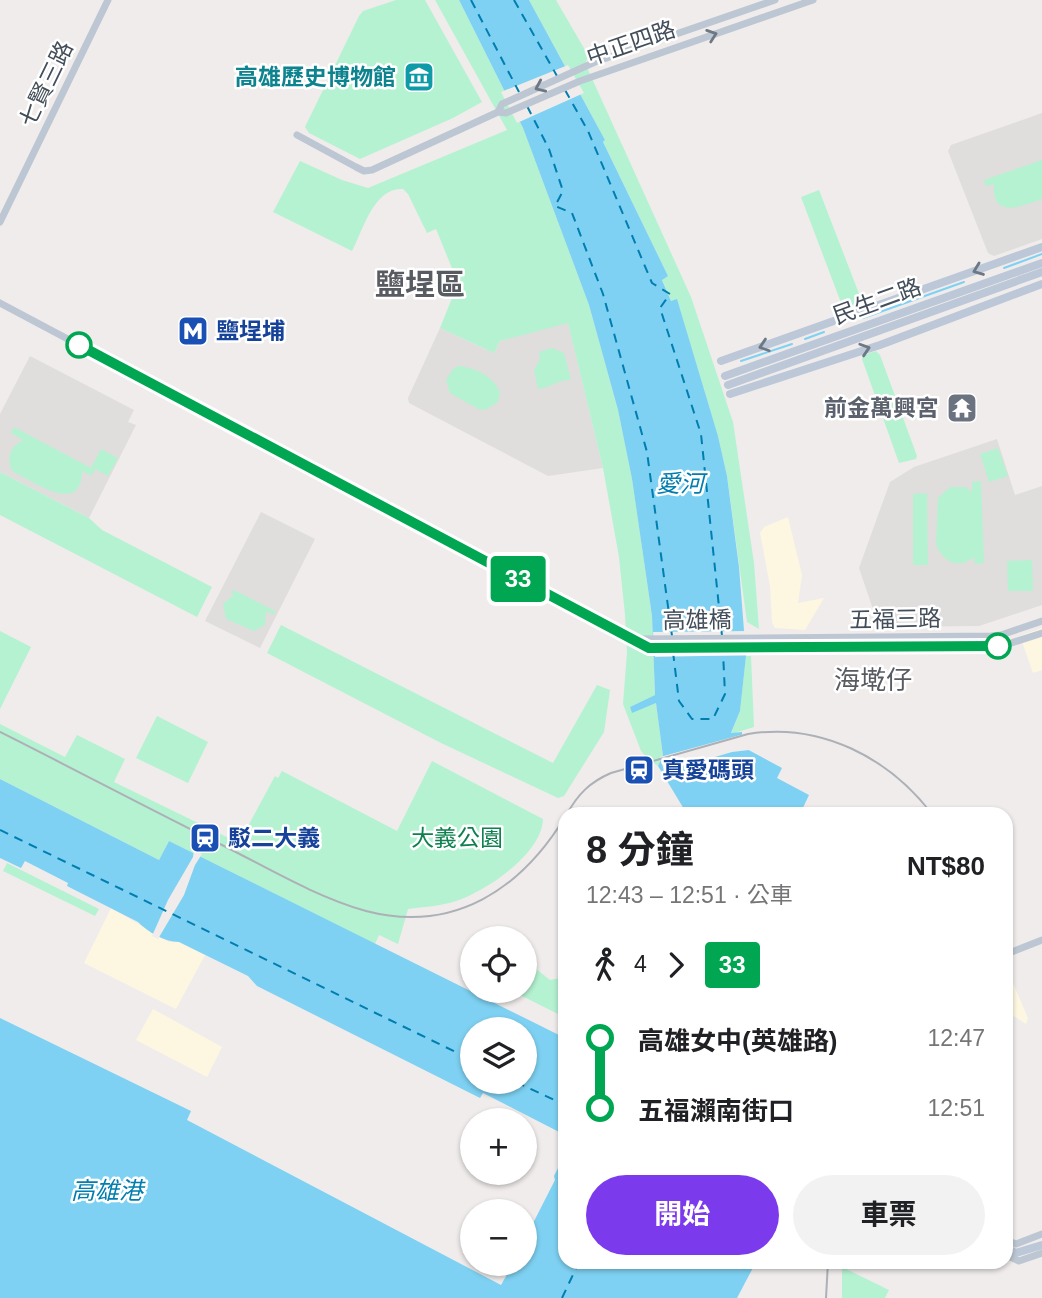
<!DOCTYPE html>
<html lang="zh-TW">
<meta charset="utf-8">
<style>
body{margin:0;font-family:Helvetica,"Noto Sans TC",sans-serif;background:#f2f2f2;color:#202124;height:100vh;display:flex;flex-direction:column;font-size:26px;white-space:nowrap}
*{box-sizing:border-box;margin:0}
p{font-size:23px;color:#757577}
.icon{flex:none;width:38px;height:38px;fill:none;stroke:currentColor;stroke-width:2;stroke-linecap:round;stroke-linejoin:round}
.map{position:relative;flex:1;overflow:hidden}
.details{position:absolute;left:558px;top:807px;width:455px;height:462px;display:flex;flex-direction:column;background:#fff;border-radius:21px;box-shadow:0 2px 5px #0004}
.details>*{flex:none}
.badge{padding:0 14px;border-radius:5px;font-size:24px;line-height:46px}
.tools{position:absolute;left:460px;top:926px;display:grid;gap:14px}
.tools a{display:grid;place-items:center;width:77px;height:77px;border-radius:50%;background:#fff;box-shadow:0 2px 5px #0004;font-size:35px}
.map>.badge{position:absolute;translate:-50% -50%;box-shadow:0 0 0 4px #fff}
.legs{display:flex;align-items:center;gap:10px;height:77px;padding:0 28px;font-size:23px}
.legs p{margin-inline-start:auto}
.summary{display:flex;align-items:center;justify-content:space-between;height:119px;padding:0 28px}
h1{font-size:38px;font-weight:700;line-height:52px}
.cta{display:flex;gap:14px;margin-top:auto;padding:14px 28px}
.cta a{flex:1;height:80px;border-radius:42px;background:#7c3aed;color:#fff;font-size:28px;font-weight:700;line-height:80px;text-align:center}
.cta a+a{background:#f2f2f2;color:#202124}
ul{padding:0 28px;list-style:none}
li{display:flex;align-items:center;gap:24px;height:70px;font-size:26px}
li i{display:grid;place-items:center;width:10px;height:100%;margin:0 9px;background:currentColor}
li i::after{content:'';width:18px;height:18px;margin:-9px;border:5px solid;border-radius:50%;background:#fff}
li p{margin-inline-start:auto}
li:first-child i{background:linear-gradient(#0000 50%,currentColor 0)}
li:last-child i{background:linear-gradient(currentColor 50%,#0000 0)}
.map>svg:first-child{display:block}
</style>
<div class="map">
<svg width="1042" height="1298" viewBox="0 0 1042 1298">
<rect width="100%" height="100%" fill="#efeceb"/>
<!-- commercial -->
<path fill="#fdf7e1" d="M788 517 802 575 798 603 824 598 805 630 775 628 772 622 770 586 760 533 764 527Z
M1042 628V670L1033 673 1020 636Z
M111 908 169 942H179L205 955 176 1009 84 963Z
M1006 967 1028 1018 1026 1024 1006 1011Z
M153 1009 222 1047 207 1077 136 1040Z"/>
<!-- education -->
<path fill="#e0dddd" d="M1042 113V239L994 256 988 253 948 151 951 145Z
M568 322 603 468 548 476 409 403 408 398 440 328 494 353 500 341Z
M30 356 134 410 128 422 136 425 89 518 0 472V414Z
M997 439 1015 495 1042 486V605L979 626 879 627 859 568 890 482 914 467Z
M261 512 315 539 260 648 205 621Z"/>
<!-- green -->
<path fill="#b5f2d1" d="M396 0H425L482 102 453 118 360 159 309 133 305 127 359 16 363 11Z
M435 0H459L523 128 589 305 618 410 632 479 652 616 655 695 630 707 632 712 656 703 663 756 658 766 646 757 641 751 623 704 627 652 625 615 619 557 603 468 568 323 500 341 494 353 440 328 458 283 436 229 427 233 408 194 403 189C374 187 363 230 352 251L273 212 300 161 342 180 368 188 507 130Z
M529 0H556L585 50 588 58 585 63 691 297 733 422 754 563 759 629 747 622 727 476 718 436 677 300 671 301 662 279 668 276 603 142 605 140Z
M1042 160V199C1022 206 991 220 994 184L986 186 984 180Z
M819 190 863 304 851 308H843L801 197Z
M552 348 564 353 571 380C559 379 550 388 538 389L534 370 540 359 539 352Z
M876 351 880 355 917 456 916 459 899 463 862 359 864 355Z
M458 366C475 367 495 377 500 393L498 402 485 410 478 409 450 393 446 380 453 369Z
M14 427 91 468 101 449 118 458 108 476 95 469 91 476 82 471C82 517 32 481 12 471 6 457 10 447 23 440L11 433Z
M998 448 1008 476 989 482 980 454Z
M0 472 89 518 102 530 212 587 197 617 0 515Z
M981 481 984 563 975 564 974 557C959 570 942 562 936 544L938 498 950 487H965L972 492V482Z
M927 493 928 565H913V494Z
M1032 560 1033 591H1008L1007 561Z
M234 590 275 611 274 615 266 611 265 625 254 631 226 619 223 604 234 595 231 593Z
M281 625 553 763 597 685 610 690 604 732 564 796 558 798 441 743 267 653Z
M0 631 31 647 0 709Z
M746 656H751L754 727 731 734 740 711Z
M157 716 208 742 188 783 136 758Z
M0 724 65 757 77 735 125 759 114 782 239 843 275 776 278 778 282 771 397 831 432 761 543 819C542 854 486 891 456 901 441 906 424 907 408 909L398 944 379 935 375 944 169 841 159 860 0 779Z
M7 863 99 909 95 916 3 871Z
M525 960 550 980 565 977V1013L558 1014 512 991 525 990Z
M842 1267 889 1290 885 1298H842Z"/>
<!-- water -->
<path fill="#7ed1f2" fill-rule="evenodd" d="M459 0H529L605 140 603 142 668 276 662 280 671 301 677 299 718 436 727 476 739 567 746 656 740 711 731 733 742 732 743 747 782 768 777 778 809 795 800 814H682L684 809 658 766 663 756 656 703 632 713 630 707 655 695 652 616 632 479 618 410 589 305 523 128Z
M0 779 159 860 169 841 565 1038V1135L483 1093 480 1098 257 986 248 976 179 942C164 942 148 932 138 922L67 886 68 883 25 861 21 868 0 858ZM472 1029H525V1082H472Z
M0 1018 191 1111 187 1120 501 1285 513 1264H525V1239L555 1180 554 1176 561 1162H563L565 1159V1262H756L737 1298H0Z"/>
<!-- pier -->
<path fill="#efeceb" d="M568 65 584 93 517 123 501 92Z
M748 631V655L655 657 653 632Z
M744 734 749 750 732 752 674 769 665 774 660 757Z
M194 850 202 854 195 865 184 895 158 939 152 936 168 900 193 857Z"/>
<g fill="none" stroke-linecap="round" stroke-linejoin="round">
<!-- stream -->
<path stroke="#7ed1f2" stroke-width="2" d="M1004 268 1042 254
M863 318 964 282
M805 339 824 332
M741 361 792 344"/>
<!-- ferry -->
<path stroke="#017eaf" stroke-width="2" stroke-dasharray="9 7" stroke-linecap="butt" d="M471 0 519 92
M514 0 557 76
M565 90 588 131 652 283 670 294 660 308 701 434 722 636
M527 106 549 149 563 191 555 206 572 213 603 294 647 452 672 636
M673 652 679 701 692 719H713L725 694 723 652
M0 830 472 1060
M516 1082 565 1105
M562 1298 579 1262"/>
<!-- tertiary -->
<path stroke="#bdc7d3" stroke-width="7" d="M498 112 502 104 595 62 775 0
M297 135 356 167 364 171 372 170 498 112 506 113 580 81 813 0
M0 222 108 0
M0 303 649 648 992 647 1002 646 1042 633
M636 639 991 636 1001 635 1042 621
M1009 953 1042 940
M1006 1240 1016 1244 1042 1234
M1006 1255 1019 1261 1042 1253"/>
<!-- secondary -->
<path stroke="#bcc7d7" stroke-width="8" d="M721 361 1042 247
M725 376 1042 263
M728 385 1042 272
M730 394 880 345 1042 284
M1006 1248 1016 1253 1042 1245"/>
<!-- tram -->
<path stroke="#adb0b7" stroke-width="2" d="M0 732C74 769 147 808 222 845 268 868 316 897 366 911 454 934 521 889 565 817
M567 814C578 794 590 782 611 773L748 734C821 722 889 758 932 814
M826 1298 828 1262"/>
</g>
<!-- one-way arrows -->
<defs><path id="oneway-chevron" d="M-2-3.5L2.5 0L-2 3.5" fill="none" stroke-width="1.6" stroke-linecap="round" stroke-linejoin="round" transform="scale(1.75)"/></defs>
<g stroke="#6e7884">
<use href="#oneway-chevron" transform="translate(712 35) rotate(-19)"/>
<use href="#oneway-chevron" transform="translate(540 87) rotate(156)"/>
</g>
<g stroke="#6d7886">
<use href="#oneway-chevron" transform="translate(978 270) rotate(159)"/>
<use href="#oneway-chevron" transform="translate(764 346) rotate(162)"/>
<use href="#oneway-chevron" transform="translate(865 349) rotate(-18)"/>
</g>
<g fill="none" stroke-linecap="round" stroke-linejoin="round">
<!-- line-1 casing -->
<g stroke="#fff" stroke-width="16">
<path id="line-1" d="M79 345 649 648 998 646"/>
</g>
<!-- line-1 -->
<use href="#line-1" stroke="#00a651" stroke-width="10"/>
</g>
<!-- icons -->
<defs>
<g id="museum-square" transform="scale(1.575)"><rect x="-9" y="-9" width="18" height="18" rx="4" fill="#0f9aa8" stroke="#fff"/><path d="M0-6L6-3V-2H-6V-3ZM-5-1h2V3h-2ZM-1-1h2V3h-2ZM3-1h2V3H3ZM-6 4H6V6H-6Z" fill="#fff"/></g>
<g id="metro-square" transform="scale(1.575)"><rect x="-9" y="-9" width="18" height="18" rx="4" fill="#1a4fb4" stroke="#fff"/><path d="M-5.5 5V-5H-3L0 0L3-5H5.5V5H3V-.5L0 4L-3-.5V5Z" fill="#fff"/></g>
<g id="temple-square" transform="scale(1.575)"><rect x="-9" y="-9" width="18" height="18" rx="4" fill="#6b7280" stroke="#fff"/><path d="M0-6L5-2H3V0L6.5 2.5H4V6H1.5V3h-3V6H-4V2.5H-6.5L-3 0V-2H-5Z" fill="#fff"/></g>
<g id="station-square" transform="scale(1.575)"><rect x="-9" y="-9" width="18" height="18" rx="4" fill="#1a4fb4" stroke="#fff"/><path d="M-3-6H3Q5-6 5-4V2Q5 4 3 4L4.5 6H3L1.5 4h-3L-3 6H-4.5L-3 4Q-5 4-5 2V-4Q-5-6-3-6ZM-3.5-4v3h7v-3ZM-3.5 1v1.5H-2V1ZM2 1v1.5H3.5V1Z" fill="#fff"/></g>
</defs>
<g fill-rule="evenodd">
<use href="#museum-square" x="419" y="77"/>
<use href="#metro-square" x="193" y="331"/>
<use href="#temple-square" x="962" y="408"/>
<use href="#station-square" x="639" y="770"/>
<use href="#station-square" x="205" y="838"/>
</g>
<!-- markers -->
<g fill="#fff" stroke="#00a651" stroke-width="3.5">
<circle cx="79" cy="345" r="12"/>
<circle cx="998" cy="646" r="12"/>
</g>
<g text-anchor="middle" stroke-width="5" stroke-linejoin="round" paint-order="stroke">
<!-- street labels -->
<g font-size="23" fill="#434e5a" stroke="#fff">
<text transform="translate(631 43) rotate(-19)" y="8">中正四路</text>
<text transform="translate(46 84) rotate(-64)" y="8">七賢三路</text>
<text transform="translate(877 301) rotate(-20)" y="8">民生二路</text>
<text transform="translate(895 619) rotate(-1)" y="8">五福三路</text>
<text transform="translate(697 620) rotate(-1)" y="8">高雄橋</text>
</g>
<!-- culture labels -->
<g font-size="23" font-weight="bold" fill="#0d838f" stroke="#fff" text-anchor="end">
<text x="396" y="85">高雄歷史博物館</text>
</g>
<!-- transit labels -->
<g font-size="23" font-weight="bold" fill="#164399" stroke="#fff" text-anchor="start">
<text x="216" y="339">鹽埕埔</text>
<text x="662" y="778">真愛碼頭</text>
<text x="228" y="846">駁二大義</text>
</g>
<!-- worship labels -->
<g font-size="23" font-weight="bold" fill="#5b616d" stroke="#fff" text-anchor="end">
<text x="939" y="416">前金萬興宮</text>
</g>
<!-- park labels -->
<g font-size="23" fill="#0f8050" stroke="#fff">
<text x="457" y="846">大義公園</text>
</g>
<!-- water labels -->
<g font-size="24" font-style="italic" fill="#017eaf" stroke="#fff">
<text x="680" y="492">愛河</text>
<text x="107" y="1199">高雄港</text>
</g>
<!-- quarter labels -->
<g font-size="26" fill="#585b61" stroke="#fff">
<text x="873" y="689">海墘仔</text>
</g>
<!-- district labels -->
<g font-size="30" font-weight="bold" fill="#585b61" stroke="#fff">
<text x="420" y="295">鹽埕區</text>
</g>
</g>
</svg>
<div class="tools">
<a><svg class="icon" aria-label="locate" viewBox="0 0 24 24"><circle cx="12" cy="12" r="6"/><path d="M12 2v4M12 18v4M2 12h4M18 12h4"/></svg></a>
<a><svg class="icon" aria-label="layers" viewBox="0 0 24 24"><path d="M12 4l9 5-9 5-9-5zM3 14l9 5 9-5"/></svg></a>
<a>+</a>
<a>−</a>
</div>
<b class="badge" style="left:518px;top:579px;background:#00a651;color:#fff">33</b>
<section class="details">
<div class="summary"><div><h1>8 分鐘</h1><p>12:43 – 12:51 · 公車</p></div><b>NT$80</b></div>
<div class="legs"><svg class="icon" aria-label="walk" viewBox="0 0 24 24"><circle cx="13" cy="4" r="2"/><path d="M13 8l-2 6 4 7M11 14l-3 7M7 12l3-4h3l4 4"/></svg>4<svg class="icon" aria-label="forward" viewBox="0 0 24 24"><path d="M9 5l7 7-7 7"/></svg><b class="badge" style="background:#00a651;color:#fff">33</b></div>
<ul>
<li><i style="color:#00a651"></i><b>高雄女中(英雄路)</b><p>12:47</p></li>
<li><i style="color:#00a651"></i><b>五福瀨南街口</b><p>12:51</p></li>
</ul>
<div class="cta"><a>開始</a><a>車票</a></div>
</section>
</div>
